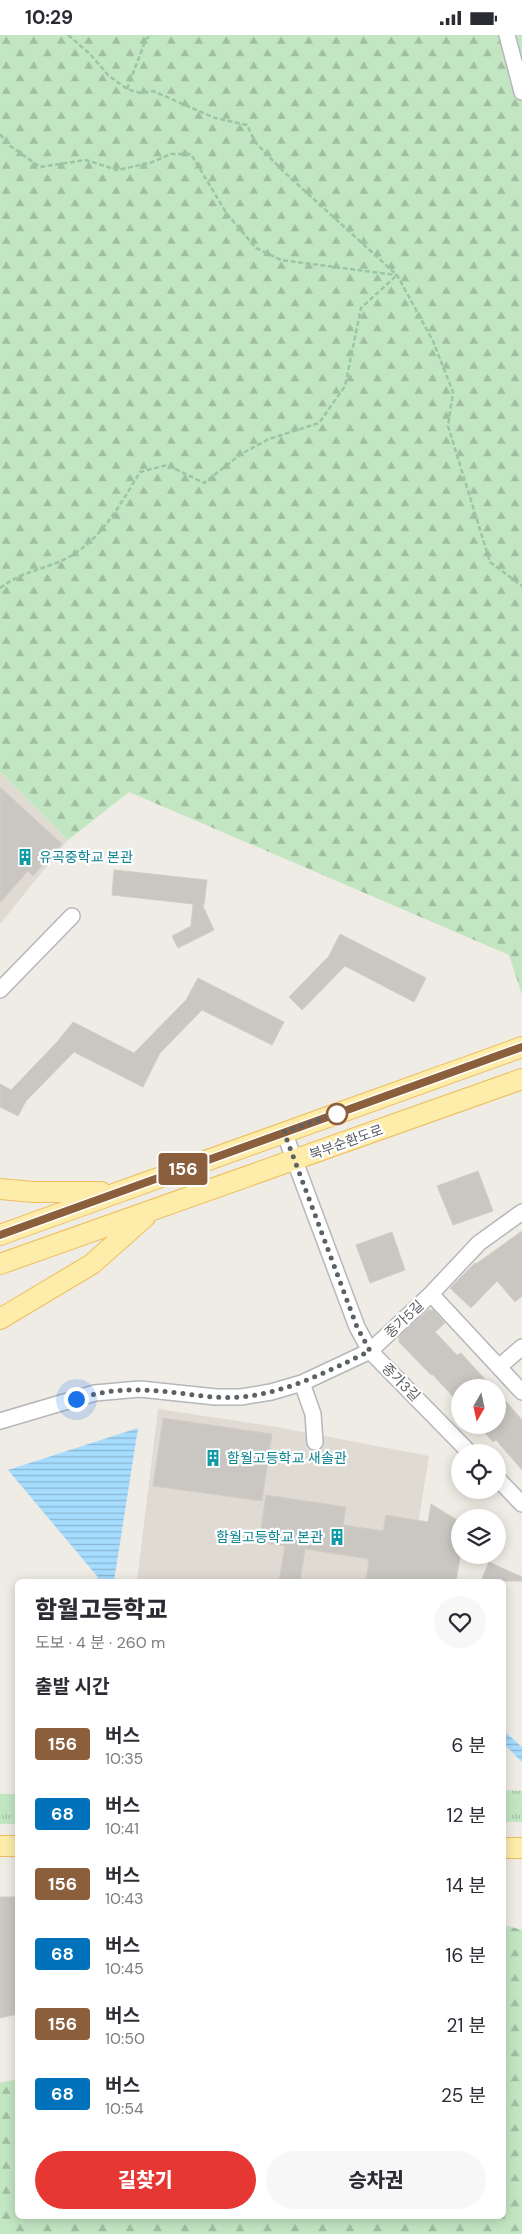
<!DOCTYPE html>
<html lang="ko">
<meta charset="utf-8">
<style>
body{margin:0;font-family:"DM Sans","Noto Sans KR",sans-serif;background:#f7f7f7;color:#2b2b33;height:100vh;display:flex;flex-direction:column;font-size:19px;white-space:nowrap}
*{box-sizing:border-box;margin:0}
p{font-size:16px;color:#7c7c81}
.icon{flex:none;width:28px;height:28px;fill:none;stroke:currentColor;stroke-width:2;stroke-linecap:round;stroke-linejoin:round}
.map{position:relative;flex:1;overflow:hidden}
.details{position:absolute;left:15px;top:1544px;width:491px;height:640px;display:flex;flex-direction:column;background:#fff;border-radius:8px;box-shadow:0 2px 12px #0003}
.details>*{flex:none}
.badge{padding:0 10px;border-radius:4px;font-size:18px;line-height:32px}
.needle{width:32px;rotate:189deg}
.tools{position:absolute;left:451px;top:1344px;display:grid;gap:10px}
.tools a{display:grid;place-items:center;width:55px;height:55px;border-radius:50%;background:#fff;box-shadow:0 2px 12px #0003;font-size:25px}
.you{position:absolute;width:25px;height:25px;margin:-12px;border:4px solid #fff;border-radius:50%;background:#1a73e8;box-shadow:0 0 0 8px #1a73e833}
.map>.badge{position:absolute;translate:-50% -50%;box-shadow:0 0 0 2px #fff}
h2{padding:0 20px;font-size:19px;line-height:45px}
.round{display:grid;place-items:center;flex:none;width:52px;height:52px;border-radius:26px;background:#f7f7f7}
.overview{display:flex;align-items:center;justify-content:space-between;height:85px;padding:0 20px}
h1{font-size:24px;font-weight:800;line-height:38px}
.cta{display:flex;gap:10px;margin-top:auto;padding:10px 20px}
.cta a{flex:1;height:58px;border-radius:30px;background:#e63733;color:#fff;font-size:20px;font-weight:800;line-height:58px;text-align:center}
.cta a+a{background:#f7f7f7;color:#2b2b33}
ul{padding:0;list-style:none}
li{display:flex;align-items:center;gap:15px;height:70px;padding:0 20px}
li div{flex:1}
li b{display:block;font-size:19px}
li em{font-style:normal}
li .badge{min-width:55px;font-weight:700;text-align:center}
.status{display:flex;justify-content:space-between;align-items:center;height:35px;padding:0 25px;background:#fff;direction:ltr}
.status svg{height:14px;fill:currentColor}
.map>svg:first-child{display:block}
</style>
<div class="status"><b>10:29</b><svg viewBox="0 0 49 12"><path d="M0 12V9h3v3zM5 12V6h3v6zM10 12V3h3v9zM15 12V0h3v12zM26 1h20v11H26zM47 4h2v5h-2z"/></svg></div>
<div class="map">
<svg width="522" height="2199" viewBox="0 0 522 2199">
<defs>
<pattern id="grass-tufts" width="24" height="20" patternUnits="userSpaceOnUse" patternTransform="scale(1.25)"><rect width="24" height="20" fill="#c3e6c2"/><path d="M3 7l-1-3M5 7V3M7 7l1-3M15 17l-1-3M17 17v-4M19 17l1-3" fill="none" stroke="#a2bea1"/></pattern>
<pattern id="forest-firs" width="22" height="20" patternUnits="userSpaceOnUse" patternTransform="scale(1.25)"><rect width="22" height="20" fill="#c3e6c2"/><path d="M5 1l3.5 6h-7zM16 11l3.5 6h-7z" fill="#a2bea1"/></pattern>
<pattern id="water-rules" width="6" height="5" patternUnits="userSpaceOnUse" patternTransform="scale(1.25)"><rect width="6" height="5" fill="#a6dcfe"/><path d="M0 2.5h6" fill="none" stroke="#8ab6d1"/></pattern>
</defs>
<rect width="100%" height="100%" fill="#efece5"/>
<!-- education -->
<path fill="#dfdbd3" d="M0 737 68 805 0 889Z
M158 1374 277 1392 429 1421 409 1546H137Z"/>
<!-- grass -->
<path fill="url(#grass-tufts)" d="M504 1755 522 1756V1787H504Z
M0 1759H17V1789H0Z"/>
<!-- forest -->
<path fill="url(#forest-firs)" d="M0 0H522V960L509 920 129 757 68 805 0 737Z
M504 1890 522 1895V2199H0V2048L17 2044 18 2181H504Z"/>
<!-- water -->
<path fill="url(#water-rules)" d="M138 1393 114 1546H98L97 1541 8 1435Z
M504 1696 522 1712V1727L504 1709Z"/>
<!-- building -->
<path fill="#cac7c2" stroke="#d3cdc3" d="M0 752 62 809 33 841 28 836 0 868Z
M114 835 207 845 204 870 202 869 214 895 178 913 172 901 191 891 193 869 112 860Z
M340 899 426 943 414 967 345 931 302 975 289 962 329 921Z
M198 943 284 987 272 1010 202 975 160 1018 143 1052 74 1017 26 1066 18 1081 0 1072V1049L11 1055 58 1006 73 987 134 1018 186 965Z
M478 1136 493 1176 453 1190 437 1151Z
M522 1196V1261L515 1267 497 1246 471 1273 450 1253 475 1228 476 1229Z
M392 1197 405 1235 370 1248 356 1210Z
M428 1275H433L445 1288 435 1297 457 1320 461 1318 492 1352H460V1369L432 1339 431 1340 399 1307V1301Z
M498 1357 522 1385V1435L496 1405 493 1407 478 1390H498Z
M163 1383 272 1399 262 1466 153 1451Z
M266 1460 346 1472 343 1490 383 1496 386 1480 428 1487 431 1469 460 1487V1522L456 1546H366L369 1524 305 1514 300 1546H279L285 1511 259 1507Z
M489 1527 522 1542V1546H481Z
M0 1862H18V1979L0 1983Z"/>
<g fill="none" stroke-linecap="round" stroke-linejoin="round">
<!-- minor casing -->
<g stroke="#b5b7bb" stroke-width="18">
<path id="minor" d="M507 0 522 57
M0 955 72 881
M284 1097 357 1292 370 1316 470 1418
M431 1259 522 1357
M499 1332 522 1312
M302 1348 313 1379 315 1407
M0 1386 95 1358 140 1354 216 1362H241L271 1357 302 1348 370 1316 431 1259 479 1208 522 1177
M498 1444 522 1469"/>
</g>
<!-- major casing -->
<g stroke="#efbe5d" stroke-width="22">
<path id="major" d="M0 1154 33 1157H101
M0 1200 522 1012
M0 1229 522 1044
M0 1284 92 1229 145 1182
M0 1811H18
M504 1813H522"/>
</g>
<!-- path -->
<path stroke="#9bc6a5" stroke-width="2.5" stroke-dasharray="5 2.5" stroke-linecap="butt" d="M68 0 90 19 108 40 127 54 140 58 153 56 215 83 247 90 255 107 283 136 397 240 433 306 453 357 448 391 490 527 522 551
M127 54 146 4 152 0
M0 99 9 110 40 132 86 125 117 135 150 128 171 119H191L227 179 256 213 281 225 396 240
M0 553C24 535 45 535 69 522 102 504 121 468 140 437L167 430 204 448 241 419 269 404 319 388 345 351 361 273 397 240"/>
<!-- minor -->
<use href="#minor" stroke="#fff" stroke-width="15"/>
<!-- major -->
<use href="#major" stroke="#feecab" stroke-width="20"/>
</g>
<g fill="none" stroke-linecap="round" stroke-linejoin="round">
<!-- line casing -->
<g stroke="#fff" stroke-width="11">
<path id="line" d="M0 1200 522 1012"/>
</g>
<!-- line -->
<use href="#line" stroke="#8b5e3c" stroke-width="8"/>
<!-- walk -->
<path stroke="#5c6165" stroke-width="5" stroke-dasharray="0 9" d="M76 1364C97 1358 118 1354 140 1355 174 1355 208 1365 242 1362 289 1357 328 1336 370 1316L357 1292 284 1097 338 1078 337 1079"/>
</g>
<!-- icons -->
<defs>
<g id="building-bare" transform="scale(1.35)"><path d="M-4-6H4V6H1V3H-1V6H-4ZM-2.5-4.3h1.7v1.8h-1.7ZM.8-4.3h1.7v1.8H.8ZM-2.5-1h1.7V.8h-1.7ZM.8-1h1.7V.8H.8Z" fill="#0f9aa8" stroke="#fff" stroke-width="2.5" paint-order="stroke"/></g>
</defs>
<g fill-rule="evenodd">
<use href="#building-bare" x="25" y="822"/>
<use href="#building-bare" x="213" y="1423"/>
<use href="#building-bare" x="337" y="1502"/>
</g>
<!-- markers -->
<circle fill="#fff" stroke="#8b5e3c" stroke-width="2.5" cx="337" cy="1079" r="10"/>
<g text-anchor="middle" stroke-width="4.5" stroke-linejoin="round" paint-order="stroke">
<!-- culture labels -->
<g font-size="14" fill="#0d838f" stroke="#fff" text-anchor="start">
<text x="39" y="827">유곡중학교 본관</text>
<text x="227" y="1428">함월고등학교 새솔관</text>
<text x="323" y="1507" text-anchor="end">함월고등학교 본관</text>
</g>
<!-- street labels -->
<g font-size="14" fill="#5c6165" stroke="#fff">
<text transform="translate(346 1107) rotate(-20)" y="5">북부순환도로</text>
<text transform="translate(404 1284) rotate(-43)" y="5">종가5길</text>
<text transform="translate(401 1347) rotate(45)" y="5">종가3길</text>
</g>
</g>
</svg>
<div class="tools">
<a><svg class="needle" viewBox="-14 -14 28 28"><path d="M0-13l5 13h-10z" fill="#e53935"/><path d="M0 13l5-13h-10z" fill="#7c7c81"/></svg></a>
<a><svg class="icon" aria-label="locate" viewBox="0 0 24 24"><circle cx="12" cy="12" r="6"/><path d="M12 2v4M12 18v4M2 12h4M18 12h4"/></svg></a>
<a><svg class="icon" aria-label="layers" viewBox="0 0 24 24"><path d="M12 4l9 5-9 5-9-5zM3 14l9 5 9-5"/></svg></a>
</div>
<div class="you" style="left:76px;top:1364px"></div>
<b class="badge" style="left:183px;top:1134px;background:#8b5e3c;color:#fff">156</b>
<section class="details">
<div class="overview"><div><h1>함월고등학교</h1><p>도보 · 4 분 · 260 m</p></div><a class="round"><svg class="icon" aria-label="heart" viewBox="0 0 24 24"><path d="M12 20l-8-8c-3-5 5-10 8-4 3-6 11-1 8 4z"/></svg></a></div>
<h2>출발 시간</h2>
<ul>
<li><span class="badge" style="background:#8b5e3c;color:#fff">156</span><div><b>버스</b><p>10:35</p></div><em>6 분</em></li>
<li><span class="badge" style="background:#0072bc;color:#fff">68</span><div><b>버스</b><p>10:41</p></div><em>12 분</em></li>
<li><span class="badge" style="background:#8b5e3c;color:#fff">156</span><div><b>버스</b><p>10:43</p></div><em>14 분</em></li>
<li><span class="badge" style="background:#0072bc;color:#fff">68</span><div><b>버스</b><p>10:45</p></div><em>16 분</em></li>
<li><span class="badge" style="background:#8b5e3c;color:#fff">156</span><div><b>버스</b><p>10:50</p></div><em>21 분</em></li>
<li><span class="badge" style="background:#0072bc;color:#fff">68</span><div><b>버스</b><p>10:54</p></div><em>25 분</em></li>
</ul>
<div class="cta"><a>길찾기</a><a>승차권</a></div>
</section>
</div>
